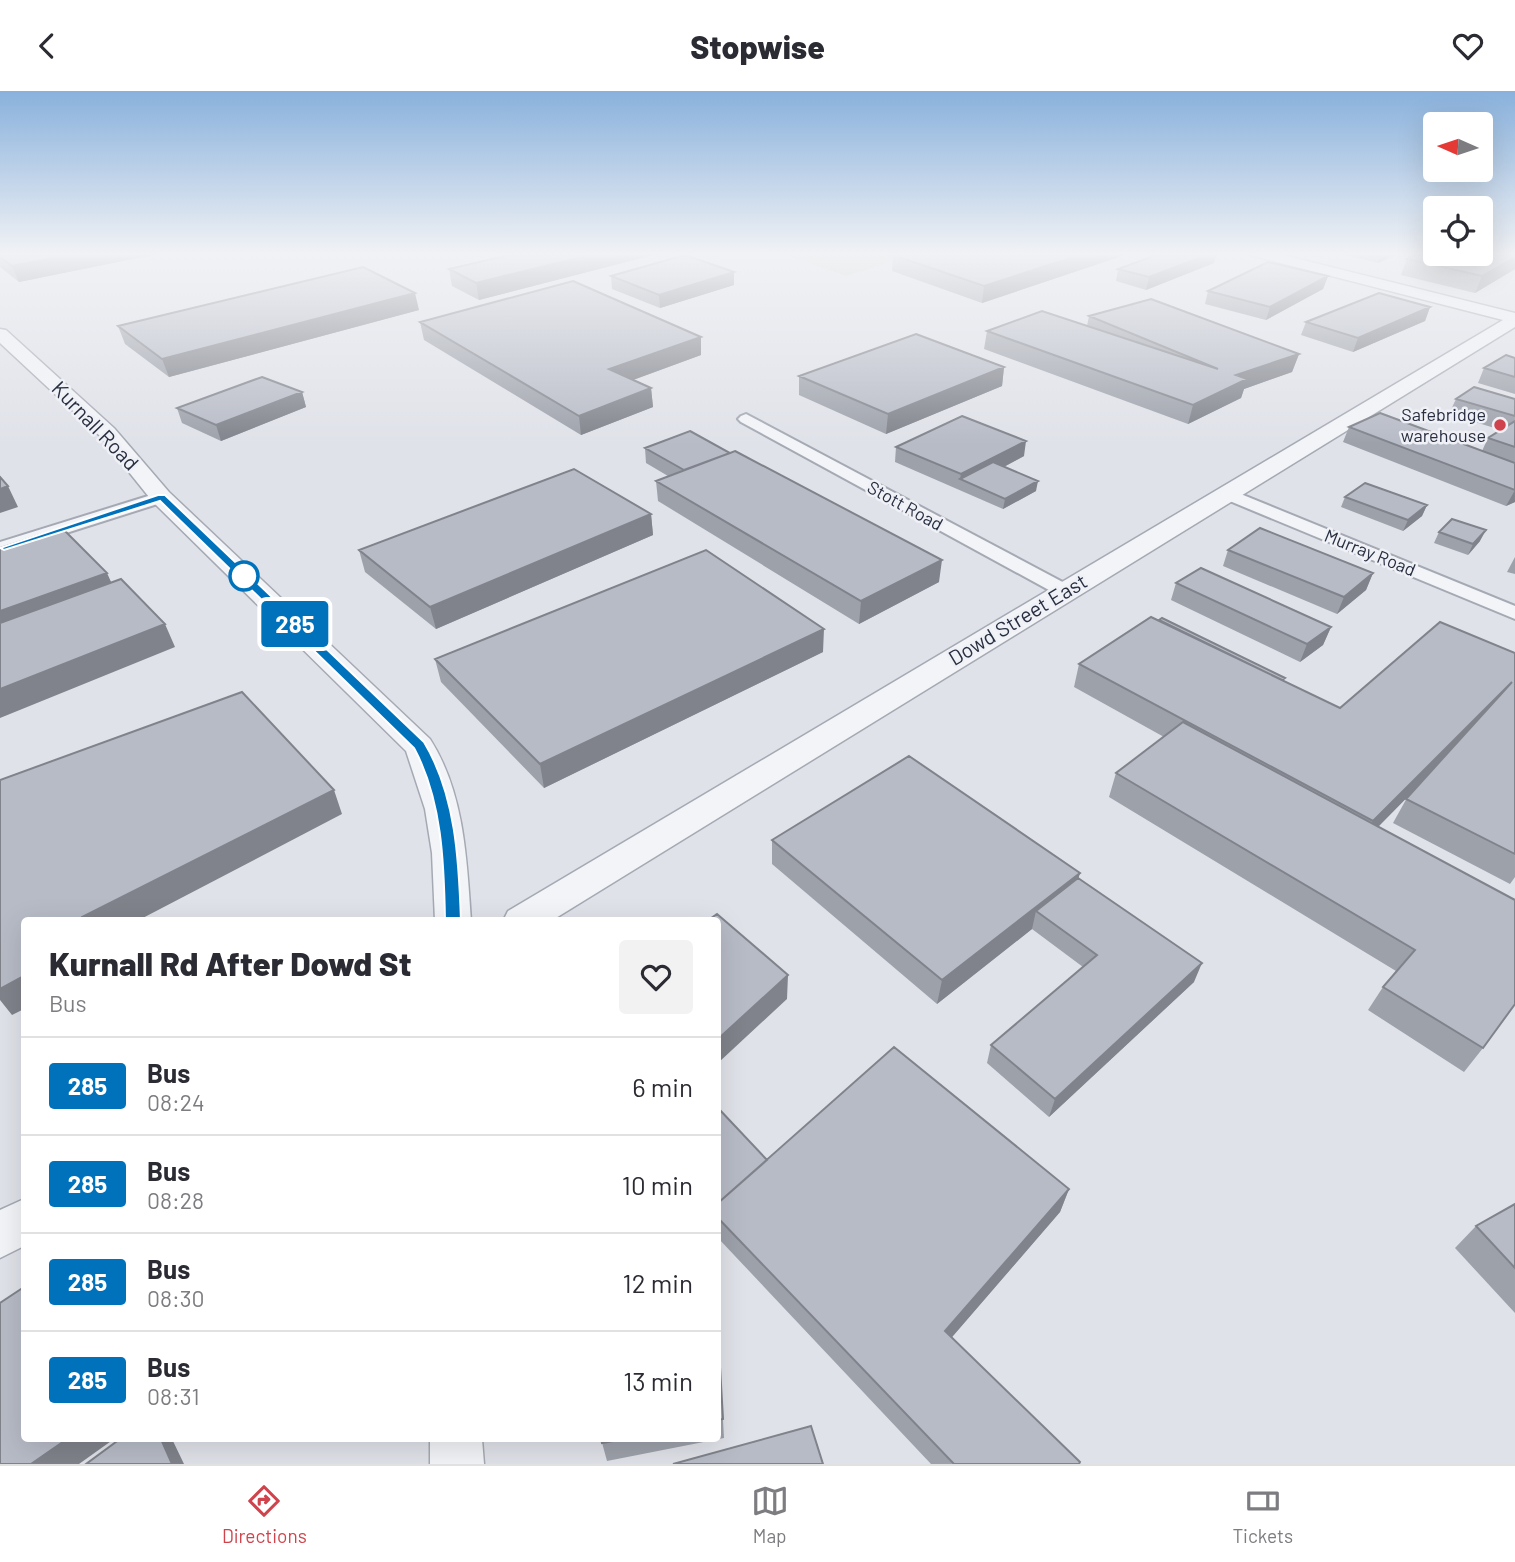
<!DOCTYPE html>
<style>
body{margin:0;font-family:Barlow,sans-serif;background:#f2f2f3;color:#2b2b33;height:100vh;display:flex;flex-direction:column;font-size:26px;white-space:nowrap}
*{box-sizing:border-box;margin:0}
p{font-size:23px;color:#7c7c81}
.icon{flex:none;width:38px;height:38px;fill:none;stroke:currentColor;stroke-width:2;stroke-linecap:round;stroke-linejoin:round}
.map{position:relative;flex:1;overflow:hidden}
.side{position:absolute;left:21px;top:826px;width:700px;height:525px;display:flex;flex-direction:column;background:#fff;border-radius:7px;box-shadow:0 7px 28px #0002}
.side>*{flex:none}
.badge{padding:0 14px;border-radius:5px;font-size:24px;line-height:46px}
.needle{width:46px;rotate:273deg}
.fabs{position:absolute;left:1423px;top:21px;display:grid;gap:14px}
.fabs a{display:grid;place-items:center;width:70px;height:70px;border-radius:7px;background:#fff;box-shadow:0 7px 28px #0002;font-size:35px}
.map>.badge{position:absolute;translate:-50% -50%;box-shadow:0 0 0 4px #fff}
.round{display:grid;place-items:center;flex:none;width:74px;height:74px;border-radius:7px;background:#f2f2f3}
.head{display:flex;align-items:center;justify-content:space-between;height:119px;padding:0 28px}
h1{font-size:33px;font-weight:800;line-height:52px}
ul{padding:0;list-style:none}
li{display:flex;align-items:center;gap:21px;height:98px;padding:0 28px;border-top:2px solid #e1e1e2}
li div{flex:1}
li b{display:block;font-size:26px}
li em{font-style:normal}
li .badge{min-width:77px;font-weight:700;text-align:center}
header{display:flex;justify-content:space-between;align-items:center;height:91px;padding:0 28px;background:#fff;font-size:32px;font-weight:800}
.menu{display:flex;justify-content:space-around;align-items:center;height:98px;border-top:2px solid #e1e1e2;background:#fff;font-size:19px;color:#7c7c81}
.menu a{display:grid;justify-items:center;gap:4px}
.menu .current{color:#cf444c}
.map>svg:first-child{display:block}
</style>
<header><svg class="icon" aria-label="back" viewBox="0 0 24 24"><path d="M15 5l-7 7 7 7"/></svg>Stopwise<svg class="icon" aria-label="heart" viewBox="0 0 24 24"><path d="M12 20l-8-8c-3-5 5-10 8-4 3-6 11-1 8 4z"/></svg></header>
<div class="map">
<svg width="1515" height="1373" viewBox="0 0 1515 1373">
<rect width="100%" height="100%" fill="#e0e2e9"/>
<!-- green -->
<path fill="#c4d3c1" d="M777 161H921L846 185Z"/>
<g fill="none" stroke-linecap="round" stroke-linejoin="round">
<!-- minor casing -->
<g stroke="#a5a9b3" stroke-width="4">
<path id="minor" d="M746 323 1072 496 1075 500 1072 504H1058L741 331 738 328 741 325Z
M1226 397 1515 515V528L1220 406 1217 402Z
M161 401 167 402 170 406 167 410 0 463V451Z"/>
</g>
<!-- tertiary casing -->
<g stroke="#a5a9b3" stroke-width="3">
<path id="tertiary" d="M1248 161H1271L1515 222V236L551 830H503L508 820 1503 229 1250 164Z
M0 238 6 239 114 337 169 401 430 648C464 701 467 768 471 830H435L432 762 425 718 406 660 153 411 100 345 0 252Z
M24 1108V1155L0 1167V1119Z
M430 1348H482L484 1373H430Z"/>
</g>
<!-- minor -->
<use href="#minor" fill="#f2f4f7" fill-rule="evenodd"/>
<!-- tertiary -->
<use href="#tertiary" fill="#f2f4f7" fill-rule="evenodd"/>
</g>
<!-- wall -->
<path fill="#9da1aa" d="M0 161H167L19 191 0 176Z
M522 161H657V163L479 209 452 195 449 178Z
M1134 161 982 212 892 180 893 164Z
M1217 161 1214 172 1146 199 1116 190 1118 178Z
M1332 161H1403L1378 172Z
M1515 161V178L1475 202 1401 184 1407 168Z
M611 185 734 194 660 217 612 198Z
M1328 185 1323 198 1266 229 1205 213 1208 200Z
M1430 216 1425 230 1353 261 1301 244 1306 231Z
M419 219 169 286 125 253 118 235Z
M1089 225 1299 263 1292 281 1244 298 1241 307 1188 333 984 258 987 240 1087 235Z
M420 231 701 246V264L633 289 651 297 653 316 581 344 424 249Z
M1515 267V303L1478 292 1484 277Z
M1004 276 1002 295 886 343 799 304V285Z
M302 301 306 316 221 350 182 332 177 317Z
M1456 308H1515V411L1506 415 1343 351 1349 336 1482 360 1488 347 1501 339 1449 323Z
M896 356 1024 365 1004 376 1036 400 1003 418 895 371Z
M645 357 939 491 859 533 658 410 656 390 668 385 646 372Z
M1345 406 1427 414 1422 425 1403 440 1341 416Z
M651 423 653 444 436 538 365 481 359 459Z
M1439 441 1480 450 1468 464 1434 452Z
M1228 459 1373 482 1366 499 1337 523 1223 475Z
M1515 466V483L1507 481Z
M1176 492 1331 536 1323 554 1300 571 1171 509Z
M823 561 544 697 441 591 435 568Z
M1515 562V786L1510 793 1393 732 1408 705 1378 736 1483 957 1464 981 1368 919 1383 896 1396 880 1109 706 1116 682 1164 646 1074 596 1079 573 1284 590 1340 617Z
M772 749 1080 782 1078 787 1194 891 1049 1026 987 972 991 954 1083 876 1032 838 937 913 772 773Z
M718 1017 767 1069 1069 1098 1060 1121 952 1246 1079 1373H931L718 1147Z
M1515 1113V1222L1455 1157 1476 1135Z
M718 1241 724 1347 607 1370 601 1348H718Z"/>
<!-- shaded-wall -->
<path fill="#80838b" d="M83 161H167L19 191 12 175Z
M602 161H657V163L479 209 476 192Z
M1089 161H1134L982 212 984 195Z
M1217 161 1214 172 1146 199 1149 186Z
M1382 161H1403L1378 172Z
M1515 166V178L1475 202 1482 185Z
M734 181V194L660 217 659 204Z
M1328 185 1323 198 1266 229 1270 216Z
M415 202 419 219 169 286 162 268Z
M1430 216 1425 230 1353 261 1358 247Z
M701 246V264L611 297 609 278Z
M1299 263 1292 281 1244 298 1241 307 1188 333 1193 314 1236 284Z
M1004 276 1002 295 886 343 888 323Z
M651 297 653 316 581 344 579 325Z
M302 301 306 316 221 350 216 334Z
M1026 350 1024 365 971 393 960 388 961 383Z
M1038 390 1036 400 1003 418 1005 408Z
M8 395 18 416 0 422V398Z
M1515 399V411L1506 415Z
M1427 414 1422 425 1403 440 1408 429Z
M651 423 653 444 436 538 430 516Z
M1486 439 1480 450 1468 464 1473 453Z
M942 469 939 491 859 533 861 510Z
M107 482 117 504 0 548V520Z
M1373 482 1366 499 1337 523 1344 506Z
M165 533 175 556 0 627V598Z
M1331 536 1323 554 1300 571 1307 553Z
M824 538 823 561 544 697 540 673Z
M1512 591 1498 615 1360 754 1373 730Z
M334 699 342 723 137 830H83L82 826Z
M1080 782 1073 806 1036 820 1032 838 937 913 942 889Z
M1202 872 1194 891 1049 1026 1055 1008Z
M788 884 787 908 718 972V948Z
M24 885V918L12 924 0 909V898Z
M1069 1098 1060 1121 940 1260 945 1240Z
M67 1348H114L79 1373H31Z
M161 1348H172L184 1373H172Z"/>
<!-- building -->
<path fill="#b7bbc6" stroke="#80838b" stroke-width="2" d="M0 161H83L12 175 0 166Z
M522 161H602L476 192 449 178Z
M904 161H1089L984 195 893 164Z
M1164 161H1215L1149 186 1118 178Z
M1421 161H1435V163H1480V161H1515V166L1482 185 1407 168Z
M685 164 734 181 659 204 611 185Z
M1268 171 1328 185 1270 216 1208 200Z
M363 176 415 202 162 268 118 235Z
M573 190 701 246 609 278 651 297 579 325 420 231Z
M1379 202 1430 216 1358 247 1306 231Z
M1151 208 1299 263 1236 284 1247 288 1193 314 987 240 1042 220 1218 278 1089 225Z
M916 243 1004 276 888 323 799 285Z
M1506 264 1515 267V286L1484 277Z
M262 286 302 301 216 334 177 317Z
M1474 296 1515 308V325L1456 308Z
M1380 322 1515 372V399L1349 336Z
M962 325 1026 350 961 383 896 356Z
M1515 330V356L1488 347Z
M690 340 730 362 684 379 645 357Z
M735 360 942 469 861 510 656 390Z
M993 371 1038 390 1005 408 960 388Z
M574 378 651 423 430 516 359 459Z
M0 386 8 395 0 398Z
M1365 392 1427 414 1408 429 1345 406Z
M1452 428 1486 439 1473 453 1439 441Z
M62 437 107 482 0 520V457Z
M1260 437 1373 482 1344 506 1228 459Z
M706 459 824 538 540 673 435 568Z
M1201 477 1331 536 1307 553 1176 492Z
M121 488 165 533 0 598V532Z
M1151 526 1340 617 1440 531 1515 562V763L1406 708 1512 591 1373 730 1079 573Z
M1162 527 1285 587 1282 589 1159 529Z
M242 601 334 699 82 826 83 830H24V885L0 898V689Z
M1183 631 1515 809V913L1483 957 1383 896 1415 859 1116 682Z
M909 665 1080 782 942 889 772 749Z
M1078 787 1202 872 1055 1008 991 954 1097 864 1036 820Z
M717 823 788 884 718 948V830H707Z
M894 956 1069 1098 945 1240 1080 1371 1079 1373H954L718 1127V1112Z
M718 1017 767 1069 718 1112Z
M1515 1113V1177L1476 1135Z
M24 1196V1348H67L31 1373H0V1212Z
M718 1241 723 1328 718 1329Z
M811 1335 823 1373H673Z
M120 1348H161L172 1373H86Z
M601 1348H624L602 1352Z"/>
<!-- sky -->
<linearGradient id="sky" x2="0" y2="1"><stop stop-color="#89b1dc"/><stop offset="0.46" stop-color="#f1f2f5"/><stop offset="1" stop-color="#f1f2f5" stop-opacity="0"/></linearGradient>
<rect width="1515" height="353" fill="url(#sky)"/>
<!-- line -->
<path fill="#0072bc" stroke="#fff" stroke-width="2" d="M158 404H165L424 651C456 704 459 770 461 830L459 834H448L445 830C444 772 442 709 414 657L160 410 4 459 0 457Z"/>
<!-- markers -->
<circle fill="#cf444c" stroke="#eff1f6" stroke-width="2.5" cx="1500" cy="334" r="7"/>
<circle fill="#fff" stroke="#0072bc" stroke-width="3.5" cx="244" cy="485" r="14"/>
<g text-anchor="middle" stroke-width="5" stroke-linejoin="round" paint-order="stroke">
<!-- far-poi labels -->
<g font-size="18" fill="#282f40" stroke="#eff1f6" text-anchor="end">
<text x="1486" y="330">Safebridge<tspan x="1486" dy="21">warehouse</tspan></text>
</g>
<!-- far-street labels -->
<g font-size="18" fill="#282f40" stroke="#eff1f6">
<text transform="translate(905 415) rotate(29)" y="6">Stott Road</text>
<text transform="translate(1370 462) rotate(22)" y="6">Murray Road</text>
</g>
<!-- street labels -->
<g font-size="21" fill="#282f40" stroke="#eff1f6">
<text transform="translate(95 335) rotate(46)" y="7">Kurnall Road</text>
<text transform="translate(1018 529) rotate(-31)" y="7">Dowd Street East</text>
</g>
</g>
</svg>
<div class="fabs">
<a><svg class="needle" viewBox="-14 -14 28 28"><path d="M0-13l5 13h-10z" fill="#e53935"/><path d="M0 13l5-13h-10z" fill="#7c7c81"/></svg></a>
<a><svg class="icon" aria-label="locate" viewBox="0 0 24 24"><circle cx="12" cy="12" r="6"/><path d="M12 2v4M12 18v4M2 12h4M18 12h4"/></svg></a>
</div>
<b class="badge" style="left:295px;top:533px;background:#0072bc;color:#fff">285</b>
<section class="side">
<div class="head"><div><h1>Kurnall Rd After Dowd St</h1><p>Bus</p></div><a class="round"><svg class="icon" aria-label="heart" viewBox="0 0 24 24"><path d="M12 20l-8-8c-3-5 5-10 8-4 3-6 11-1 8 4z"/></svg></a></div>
<ul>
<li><span class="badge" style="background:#0072bc;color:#fff">285</span><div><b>Bus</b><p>08:24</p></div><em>6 min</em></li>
<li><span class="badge" style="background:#0072bc;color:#fff">285</span><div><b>Bus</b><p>08:28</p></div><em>10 min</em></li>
<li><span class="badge" style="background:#0072bc;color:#fff">285</span><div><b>Bus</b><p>08:30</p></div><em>12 min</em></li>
<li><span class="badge" style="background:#0072bc;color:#fff">285</span><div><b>Bus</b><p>08:31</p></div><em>13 min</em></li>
</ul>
</section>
</div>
<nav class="menu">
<a class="current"><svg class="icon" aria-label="directions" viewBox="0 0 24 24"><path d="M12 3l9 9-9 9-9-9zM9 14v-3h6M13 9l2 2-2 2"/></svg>Directions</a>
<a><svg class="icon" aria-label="map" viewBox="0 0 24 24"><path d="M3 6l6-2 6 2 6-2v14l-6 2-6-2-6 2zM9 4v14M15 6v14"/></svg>Map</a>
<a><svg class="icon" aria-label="tickets" viewBox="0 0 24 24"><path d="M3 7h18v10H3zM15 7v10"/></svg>Tickets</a>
</nav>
